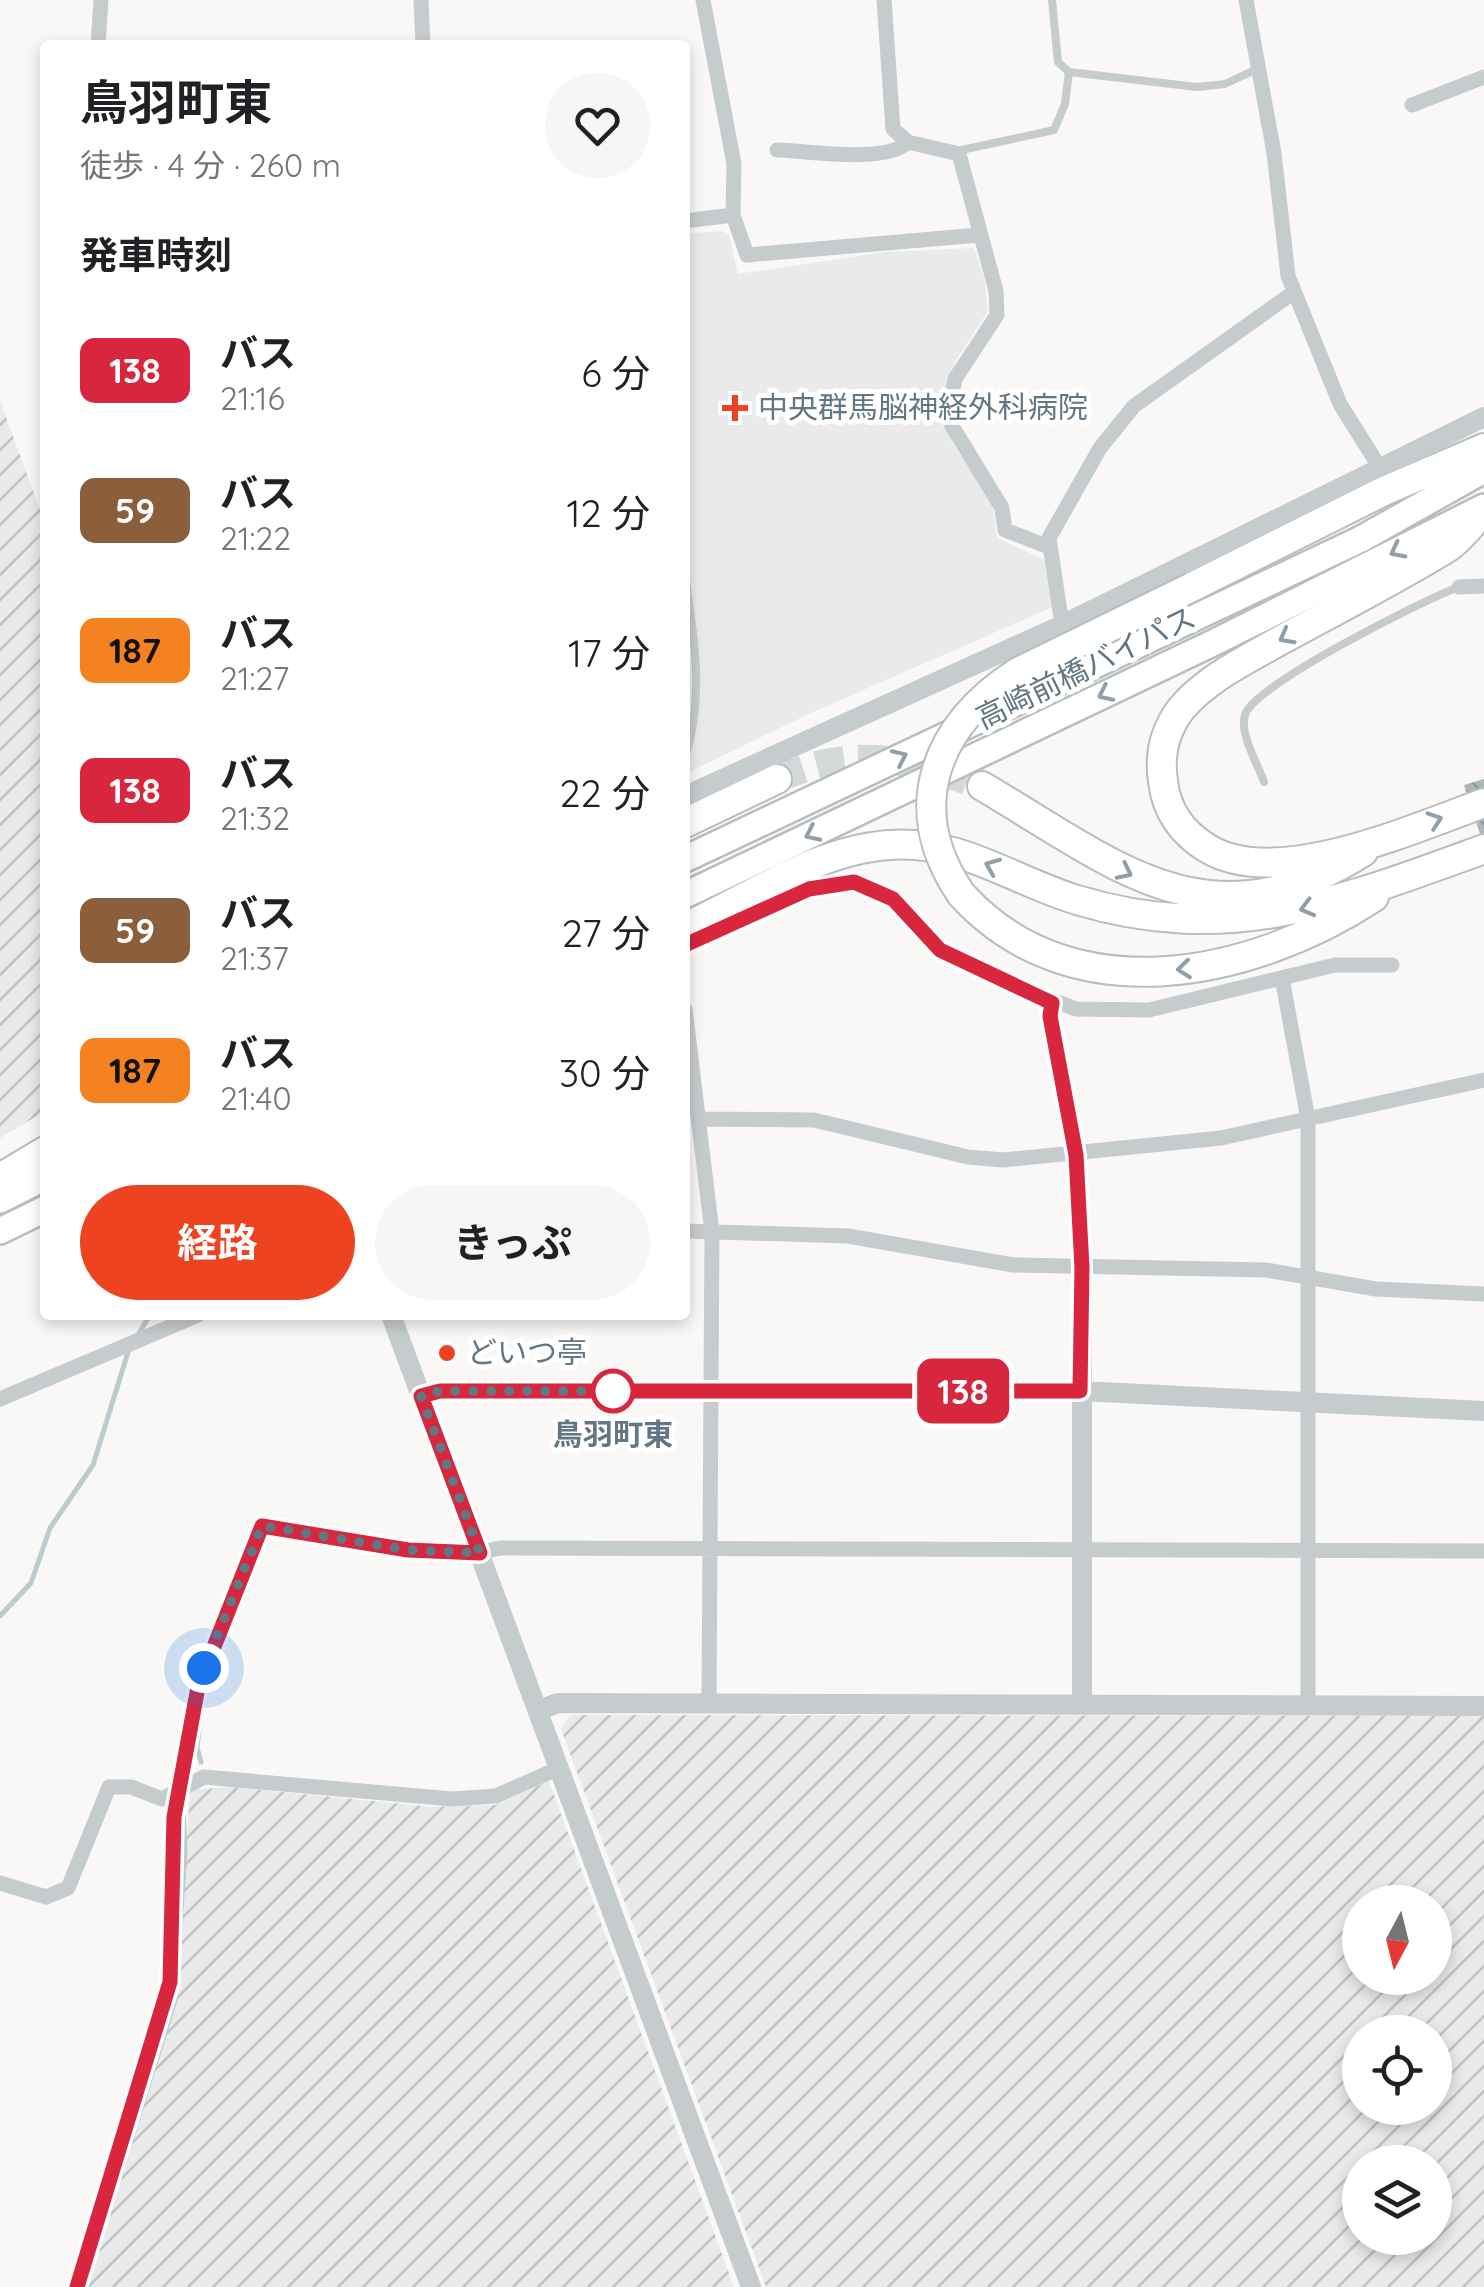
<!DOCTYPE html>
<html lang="ja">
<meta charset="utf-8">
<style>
body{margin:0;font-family:Quicksand,"Noto Sans JP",sans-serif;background:#f6f6f6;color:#202124;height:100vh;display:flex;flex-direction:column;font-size:38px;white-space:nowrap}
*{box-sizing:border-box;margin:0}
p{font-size:32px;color:#757577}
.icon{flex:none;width:55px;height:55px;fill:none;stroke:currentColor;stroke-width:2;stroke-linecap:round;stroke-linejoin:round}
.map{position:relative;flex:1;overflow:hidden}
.drawer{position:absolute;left:40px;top:40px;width:650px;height:1280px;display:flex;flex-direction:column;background:#fff;border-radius:10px;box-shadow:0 5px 15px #0003}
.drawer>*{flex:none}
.badge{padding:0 20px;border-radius:15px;font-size:35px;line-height:65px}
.needle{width:65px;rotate:187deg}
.controls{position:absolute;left:1342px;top:1885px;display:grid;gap:20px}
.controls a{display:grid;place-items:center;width:110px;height:110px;border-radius:50%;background:#fff;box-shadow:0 5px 15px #0003;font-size:50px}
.you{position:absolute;width:50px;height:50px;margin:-25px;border:8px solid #fff;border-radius:50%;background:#1a73e8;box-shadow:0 0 0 15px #1a73e833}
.map>.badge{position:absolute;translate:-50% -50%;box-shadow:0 0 0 5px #fff}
h2{padding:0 40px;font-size:38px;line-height:90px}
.round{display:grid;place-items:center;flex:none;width:105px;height:105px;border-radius:52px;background:#f6f6f6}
.summary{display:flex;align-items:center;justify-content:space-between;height:170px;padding:0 40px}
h1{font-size:48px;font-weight:700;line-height:75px}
.button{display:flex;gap:20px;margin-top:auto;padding:20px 40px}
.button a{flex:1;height:115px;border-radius:60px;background:#ed4321;color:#fff;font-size:40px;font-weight:700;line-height:115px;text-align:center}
.button a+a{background:#f6f6f6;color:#202124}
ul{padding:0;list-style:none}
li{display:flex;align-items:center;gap:30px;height:140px;padding:0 40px}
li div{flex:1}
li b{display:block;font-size:38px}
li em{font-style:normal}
li .badge{min-width:110px;font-weight:700;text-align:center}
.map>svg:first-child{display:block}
</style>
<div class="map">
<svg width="1484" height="2287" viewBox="0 0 1484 2287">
<defs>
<pattern id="industrial-furrows" width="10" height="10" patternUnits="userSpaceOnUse" patternTransform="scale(2.5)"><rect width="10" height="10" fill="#e9eae9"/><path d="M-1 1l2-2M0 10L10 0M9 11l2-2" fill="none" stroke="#c0c2c2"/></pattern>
<pattern id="building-back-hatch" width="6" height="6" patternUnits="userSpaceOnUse" patternTransform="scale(2.5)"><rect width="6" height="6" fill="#acb6bb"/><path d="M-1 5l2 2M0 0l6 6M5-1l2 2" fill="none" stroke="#8f999d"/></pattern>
</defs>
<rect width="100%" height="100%" fill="#f9f8f6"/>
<!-- built -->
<path fill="#e9eae9" d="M722 231 729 235 738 274 885 252 974 248 984 278 988 311 957 359 943 398V414L952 443 993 504 997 538 1045 560 1053 607 813 712 685 774V234Z"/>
<!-- industrial -->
<path fill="url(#industrial-furrows)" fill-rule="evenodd" d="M0 401 45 523V1111L0 1138Z
M570 1715 1484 1716V2287H766L561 1729ZM1435 1902V1978H1360V1902ZM1360 2032H1435V2108H1360ZM1360 2162H1435V2238H1360Z
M549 1781 734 2287H87L176 2002 190 1790 231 1787 433 1807 495 1805Z"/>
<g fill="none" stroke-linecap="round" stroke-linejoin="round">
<!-- stream -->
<path stroke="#bdcace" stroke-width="5" d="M138 1335 150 1315
M0 1616 31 1583 50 1528 93 1465 129 1349
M201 1762 197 1748 206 1675 247 1587 255 1551
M85 2287 175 2000 185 1851 183 1805"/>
</g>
<!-- building -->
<path fill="url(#building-back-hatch)" d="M1484 779V842L1483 843 1464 785Z"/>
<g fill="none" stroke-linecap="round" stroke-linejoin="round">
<!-- motorway-tunnel -->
<path stroke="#d3d8d9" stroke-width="28" stroke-dasharray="28 14" stroke-linecap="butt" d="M777 779C856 745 903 758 982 786"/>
<!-- trunk casing -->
<g stroke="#b8bdbf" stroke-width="30">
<path id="trunk" d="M685 859 1361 539 1484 470
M685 895 1217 641 1484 507
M0 1200 45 1177
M0 1231 45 1209"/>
</g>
<!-- motorway casing -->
<g stroke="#b8bdbf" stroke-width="32">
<path id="motorway" d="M1484 510C1473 522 1461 539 1447 548 1393 581 1336 610 1281 640 1246 660 1207 678 1181 709 1165 730 1159 755 1163 781 1166 810 1182 833 1207 848 1275 891 1414 828 1484 803
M1192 587 1384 491 1484 448
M982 786C1116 865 1207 950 1363 852
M685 823 777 779
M961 894C1071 1016 1252 977 1374 897
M685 927C750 898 816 850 889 845 958 839 1014 881 1077 900 1230 946 1341 901 1484 849
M0 1178 45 1151"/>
</g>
<!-- service -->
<path stroke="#c6cbce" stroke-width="8" d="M1052 0 1058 62 1069 72 1197 87 1225 84 1259 68
M957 151 1054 130 1065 104 1069 72
M685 574C694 638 705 695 685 758
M1264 782C1258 764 1239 734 1245 715 1252 686 1425 599 1459 587
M685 945C731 924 832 863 881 890 898 899 909 920 922 935
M182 1787 204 1668 262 1526"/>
<!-- minor -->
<path stroke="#c6cbce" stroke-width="15" d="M421 0 423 45
M703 0 734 164 733 215 747 255 979 235
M884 0 893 129 908 142 959 154 996 291 997 315 955 379 949 411 952 426 1002 508 1005 530 1049 547
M1246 0 1274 153 1288 276 1340 404 1380 468
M98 45 101 0
M1412 105 1484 77
M777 150C809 151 886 164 908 142
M685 221 733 215
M1459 587 1484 586
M1062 625 1049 538 1100 448 1134 406 1294 292
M922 935 988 975 1076 1009 1149 1010 1335 965H1392
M1282 978 1308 1119V1705
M685 1009 712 1232 709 1702
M699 1119 814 1120 968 1157 1003 1160 1221 1138 1484 1080
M685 1231 848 1236 1013 1265 1266 1270 1376 1289 1484 1294
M0 1399 198 1315
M262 1526 461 1556 501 1548 1484 1551
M0 1883 46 1897 68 1888 109 1787H131L162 1799 204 1777 452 1799 496 1796 559 1768
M77 2287 170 1982 173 1817 180 1791"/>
<!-- tertiary -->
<path stroke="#c6cbce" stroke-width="20" d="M685 796 1062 625 1484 417
M1052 1003 1050 1016 1076 1155 1082 1268V1703
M391 1315 751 2287
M421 1396 440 1391H1081L1484 1411
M539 1710 558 1703 1484 1706"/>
<!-- trunk -->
<use href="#trunk" stroke="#fff" stroke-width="25"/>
<!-- motorway -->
<use href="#motorway" stroke="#fff" stroke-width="28"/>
<!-- motorway-bridge casing -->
<g stroke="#b8bdbf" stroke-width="32" stroke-linecap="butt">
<path id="motorway-bridge" d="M961 894C902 807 936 725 1018 672L1192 587"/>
</g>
<!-- motorway-bridge -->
<use href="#motorway-bridge" stroke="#fff" stroke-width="28"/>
</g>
<!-- one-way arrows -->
<defs><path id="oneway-chevron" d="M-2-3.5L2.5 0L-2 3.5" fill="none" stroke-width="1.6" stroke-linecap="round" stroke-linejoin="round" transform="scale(2.5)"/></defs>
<g stroke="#919fa8">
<use href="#oneway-chevron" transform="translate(1397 551) rotate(153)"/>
<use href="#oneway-chevron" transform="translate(1286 637) rotate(151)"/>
<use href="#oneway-chevron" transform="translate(1105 694) rotate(154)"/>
<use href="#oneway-chevron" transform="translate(900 757) rotate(-25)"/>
<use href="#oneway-chevron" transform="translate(1435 820) rotate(-19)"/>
<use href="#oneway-chevron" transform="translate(812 834) rotate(155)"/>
<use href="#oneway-chevron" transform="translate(992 866) rotate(-158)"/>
<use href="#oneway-chevron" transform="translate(1125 872) rotate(26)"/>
<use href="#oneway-chevron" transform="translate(1307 908) rotate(165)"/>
<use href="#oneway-chevron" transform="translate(1184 969) rotate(174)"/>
</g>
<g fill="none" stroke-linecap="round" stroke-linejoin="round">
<!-- line casing -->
<g stroke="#fff" stroke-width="22">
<path id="line" d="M77 2287 170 1982 174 1817 198 1687 262 1526 408 1550 480 1553 421 1396 440 1391H1080L1082 1268 1076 1155 1050 1016 1052 1003 940 950 893 899 854 882 809 889 685 945"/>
</g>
<!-- line -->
<use href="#line" stroke="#d7263d" stroke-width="15"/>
<!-- walk -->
<path stroke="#627683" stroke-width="10" stroke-dasharray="0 18" d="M204 1668 262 1526 408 1550 480 1553 421 1396 440 1391H613"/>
</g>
<!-- markers -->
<g fill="#ed4321" stroke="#fff" stroke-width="4">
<path d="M730 393h10v10h10v10h-10v10h-10v-10h-10v-10h10z"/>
<circle cx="447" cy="1353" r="10"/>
</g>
<circle fill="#fff" stroke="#d7263d" stroke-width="5" cx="613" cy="1391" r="20"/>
<g text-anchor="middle" stroke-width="10" stroke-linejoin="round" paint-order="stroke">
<!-- poi labels -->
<g font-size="30" fill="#627683" stroke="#fff" text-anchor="start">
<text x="758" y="418">中央群馬脳神経外科病院</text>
<text x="467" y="1363">どいつ亭</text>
</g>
<!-- street labels -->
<g font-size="30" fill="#627683" stroke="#fff">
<text transform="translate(1086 668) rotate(-26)" y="10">高崎前橋バイパス</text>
</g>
<!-- stop labels -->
<g font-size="30" font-weight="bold" fill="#627683" stroke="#fff">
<text x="613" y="1445">鳥羽町東</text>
</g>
</g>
</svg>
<div class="controls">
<a><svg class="needle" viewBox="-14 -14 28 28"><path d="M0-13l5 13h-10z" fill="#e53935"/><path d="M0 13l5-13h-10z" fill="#757577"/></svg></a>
<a><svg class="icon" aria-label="locate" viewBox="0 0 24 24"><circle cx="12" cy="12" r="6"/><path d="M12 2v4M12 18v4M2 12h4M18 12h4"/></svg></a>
<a><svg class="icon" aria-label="layers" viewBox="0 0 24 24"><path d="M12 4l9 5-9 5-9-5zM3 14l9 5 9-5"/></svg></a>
</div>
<div class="you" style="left:204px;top:1668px"></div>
<b class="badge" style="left:963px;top:1391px;background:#d7263d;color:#fff">138</b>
<section class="drawer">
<div class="summary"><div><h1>鳥羽町東</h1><p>徒歩 · 4 分 · 260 m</p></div><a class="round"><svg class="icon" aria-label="heart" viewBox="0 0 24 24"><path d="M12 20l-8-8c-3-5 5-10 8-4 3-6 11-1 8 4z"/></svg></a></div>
<h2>発車時刻</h2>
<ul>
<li><span class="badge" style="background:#d7263d;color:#fff">138</span><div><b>バス</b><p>21:16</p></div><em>6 分</em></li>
<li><span class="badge" style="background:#8b5e3c;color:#fff">59</span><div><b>バス</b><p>21:22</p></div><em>12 分</em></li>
<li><span class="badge" style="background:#f58220;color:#111">187</span><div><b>バス</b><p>21:27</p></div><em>17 分</em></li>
<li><span class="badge" style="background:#d7263d;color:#fff">138</span><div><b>バス</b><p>21:32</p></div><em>22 分</em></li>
<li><span class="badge" style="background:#8b5e3c;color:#fff">59</span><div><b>バス</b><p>21:37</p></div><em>27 分</em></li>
<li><span class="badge" style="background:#f58220;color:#111">187</span><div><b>バス</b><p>21:40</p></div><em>30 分</em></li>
</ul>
<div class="button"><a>経路</a><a>きっぷ</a></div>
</section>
</div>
